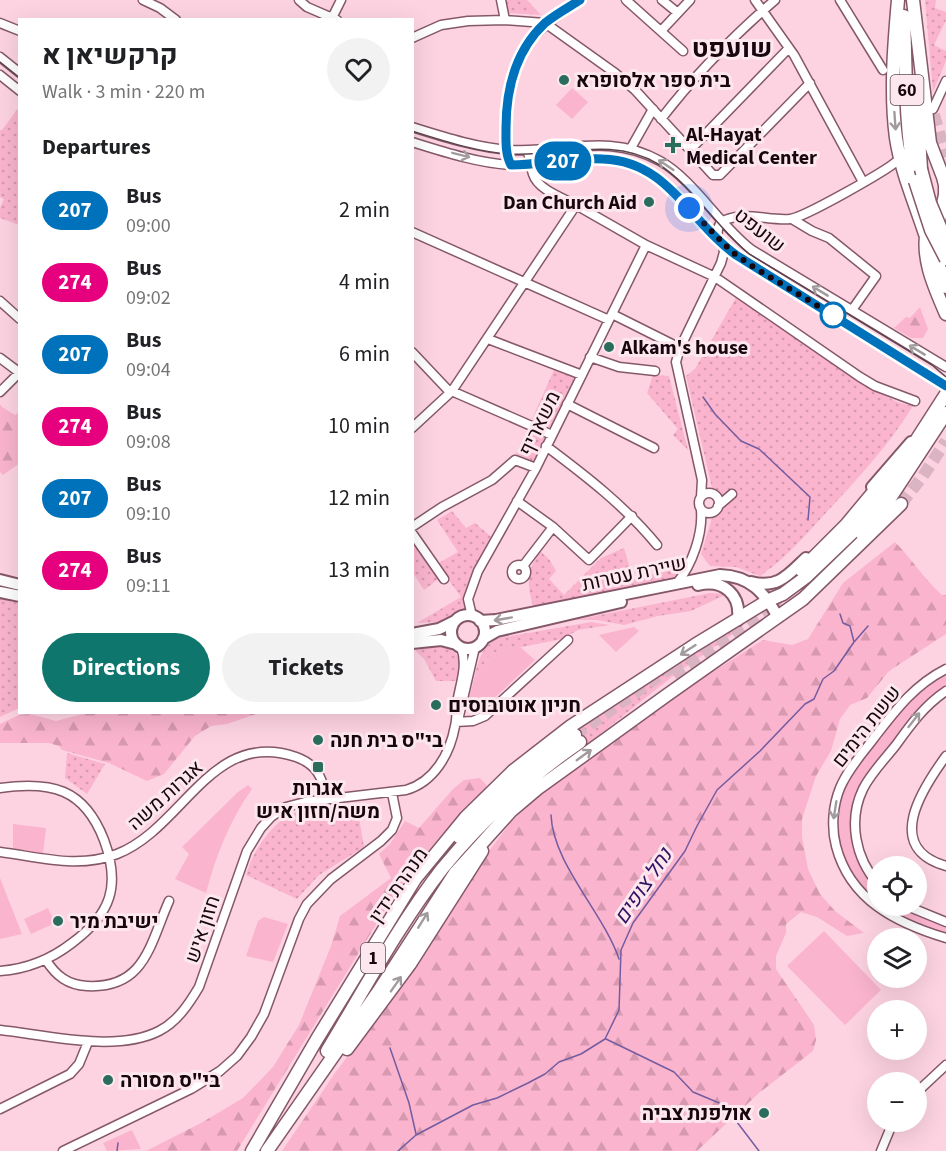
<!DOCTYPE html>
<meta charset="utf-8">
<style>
body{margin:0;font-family:"Source Sans 3",Heebo,sans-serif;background:#f2f2f2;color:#202124;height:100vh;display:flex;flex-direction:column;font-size:22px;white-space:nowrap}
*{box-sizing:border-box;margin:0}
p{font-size:20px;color:#757577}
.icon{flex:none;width:33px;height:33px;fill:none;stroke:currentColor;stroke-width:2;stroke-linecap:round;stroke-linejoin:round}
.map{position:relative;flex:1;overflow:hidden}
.details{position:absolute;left:18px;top:18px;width:396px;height:696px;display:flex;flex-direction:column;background:#fff;border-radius:0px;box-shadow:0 6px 24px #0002}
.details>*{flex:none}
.badge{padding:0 12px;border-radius:20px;font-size:21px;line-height:39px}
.buttons{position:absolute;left:867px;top:856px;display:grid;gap:12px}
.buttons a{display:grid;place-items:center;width:60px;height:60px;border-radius:50%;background:#fff;box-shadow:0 6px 24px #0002;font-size:30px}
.you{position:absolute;width:30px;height:30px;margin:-15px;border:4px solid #fff;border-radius:50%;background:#1a73e8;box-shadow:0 0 0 9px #1a73e833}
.map>.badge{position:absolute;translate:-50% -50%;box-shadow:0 0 0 3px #fff}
h2{padding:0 24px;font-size:22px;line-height:54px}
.round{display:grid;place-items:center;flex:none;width:63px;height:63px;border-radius:32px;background:#f2f2f2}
.summary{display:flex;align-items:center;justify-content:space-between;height:102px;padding:0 24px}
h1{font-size:28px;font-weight:700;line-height:45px}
.cta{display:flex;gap:12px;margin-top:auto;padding:12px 24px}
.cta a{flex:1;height:69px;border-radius:36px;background:#0f766e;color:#fff;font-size:24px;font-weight:700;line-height:69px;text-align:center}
.cta a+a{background:#f2f2f2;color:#202124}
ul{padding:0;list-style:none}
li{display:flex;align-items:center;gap:18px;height:72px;padding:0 24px}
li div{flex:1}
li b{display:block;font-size:22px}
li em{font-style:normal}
li .badge{min-width:66px;font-weight:700;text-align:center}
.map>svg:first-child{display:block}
</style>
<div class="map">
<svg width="946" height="1151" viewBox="0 0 946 1151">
<defs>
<pattern id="grass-dots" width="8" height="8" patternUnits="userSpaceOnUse" patternTransform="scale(1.5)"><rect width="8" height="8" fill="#fab4ce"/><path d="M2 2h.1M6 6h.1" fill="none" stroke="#d699b0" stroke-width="1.8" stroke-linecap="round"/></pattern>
<pattern id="forest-firs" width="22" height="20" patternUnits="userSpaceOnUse" patternTransform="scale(1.5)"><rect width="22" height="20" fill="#fab4ce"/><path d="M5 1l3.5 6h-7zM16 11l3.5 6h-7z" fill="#d699b0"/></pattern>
</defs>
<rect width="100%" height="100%" fill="#fdd3e2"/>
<!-- grass -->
<path fill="url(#grass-dots)" d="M508 0H527L541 15 509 13 504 1Z
M925 0H936L935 8 946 12V20L934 45 946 51V61L933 92Z
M19 107 20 225H19L0 218V208L4 199 0 197V130H2Z
M737 296 862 383 897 402 913 406C891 442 862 474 834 504 811 529 788 557 760 576L736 567 710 566 701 554 716 505 686 376 695 369Z
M554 370 574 378 551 428 532 419Z
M653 375 669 376 688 450 673 435 678 429 647 393Z
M527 430 545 438 535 462 516 454Z
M452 511 466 528 475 523 494 539 466 609 456 612 441 622 417 623 461 597 437 564 458 552 437 520Z
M412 540 440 578 424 590 413 573Z
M624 548 633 579 668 571 685 557 676 577 533 607C527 581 526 574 540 551L549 559 556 571 549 579 564 595 601 558Z
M710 593 727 594 691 611 658 616 624 625 597 620H575Z
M0 599 20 603 19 708 0 717Z
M591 622 610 625 578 630 562 639 491 653 474 679C478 662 481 646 499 638Z
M739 626 740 629 673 676 584 747 574 730Z
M443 645 452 650 459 657 458 681H436L424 659 415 650Z
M67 753 105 764 87 794 65 778Z
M357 806 364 847 319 875 297 899 246 875C252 853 273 820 295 813 313 808 338 808 357 806Z"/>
<!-- forest -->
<path fill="url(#forest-firs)" d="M920 307 928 329 923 338H911L894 328 906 317 910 318Z
M0 404 2 407 15 415 20 412 19 467 17 465 3 475 0 472Z
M895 542C912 559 924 579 942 595H946V634L889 671 867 698 850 705 840 719 831 751 816 776 802 819V837L808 869 820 894 835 911 864 933 847 936 817 917 801 912 786 924V933L776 956V969L814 1025 816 1040 813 1051 759 1093 697 1151H282L335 1073 404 982 446 920 483 859 511 822 546 789 692 685 763 640 792 645 808 639 843 583Z
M90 712H259V713L227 724 211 726 195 736 164 774 147 781 109 763 62 750 59 746 49 743H0V724L19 715 30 714 56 721Z
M480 778 489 788C453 818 424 855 396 892L237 1151H146L201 1123 243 1098 273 1067 299 1025 331 946 340 916 391 878 379 854 390 844 405 821 419 828 453 789 464 780Z"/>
<!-- park -->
<path fill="#fab4ce" d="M572 88 588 102 572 119 556 105Z
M634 627 639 631 616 652 599 635Z
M520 647 535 660 488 704 472 712 466 709 474 679 491 653Z
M946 674V686L917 710 866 777 854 801 851 819V838L864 874 877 890V903C842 874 826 825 848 783 856 766 869 752 880 738 899 712 917 689 946 674Z
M248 785 252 789C230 820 216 855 206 893L175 879 189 854 182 847 238 792Z
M13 824 46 828 43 854 13 848Z
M0 878 22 934 0 939Z
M882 906H898L946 927V934L922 926Z
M48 908 55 923 31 934 24 919Z
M264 917 288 924 273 962 246 956 258 921Z
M824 931 881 990 845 1025 787 966Z
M132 1130 141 1149 107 1151 103 1143Z"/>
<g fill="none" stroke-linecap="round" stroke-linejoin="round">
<!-- stream -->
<path stroke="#735c9f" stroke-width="1.5" d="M703 397 715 414 741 441 759 449 810 497 808 520
M855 641 868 626
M551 815C553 864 603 912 619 959
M606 1039 674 1072 693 1092 724 1105 759 1151
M390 1048 409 1103 416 1134
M117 1151 118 1143
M398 1151 416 1135 473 1105 497 1098 528 1083 545 1074 559 1062 581 1054 605 1039 619 1010 621 950 633 923 685 851 697 826 717 790 760 751 805 704 814 699 823 679 834 671 854 642 850 626 843 623 840 614"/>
<!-- highway-tunnel -->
<path stroke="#dab4c2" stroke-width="12" stroke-dasharray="12 6" stroke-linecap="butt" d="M929 97 946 157
M901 504 923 476 946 441
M762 600 796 575
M674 676 779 600
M575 735 680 661"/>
<!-- minor casing -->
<g stroke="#855869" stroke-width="11">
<path id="minor" d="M143 0 160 8 176 20
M299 0 307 7 337 20
M501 0 505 20
M626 0 683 51
M662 0 678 13
M755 0 794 55 863 182
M840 0 883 70
M331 20 341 0
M0 23 20 31
M661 31 690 0
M412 38 441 25 468 21 505 20 545 23 615 73 635 90 713 175H720L810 83
M0 57 20 73
M0 75 20 91
M933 109 946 81
M661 119C695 75 733 36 775 0
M412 127C444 137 478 148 511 150 564 153 609 132 660 161 694 180 719 225 752 250L946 367
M412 142C444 152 478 163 511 165 553 167 602 147 642 168 681 187 702 230 736 255L946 386
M631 148 653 109
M691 149 789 48
M511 165C505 154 506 140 506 128 506 61 525 35 580 0
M576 205 646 245 715 277 860 377 875 386 915 401
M792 219 812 231 829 238 876 276 852 310
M412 232 609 320
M718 239C717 232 717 223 725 220 746 211 769 221 790 219 803 218 886 171 897 161
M0 301 20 319
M612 314 680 348
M488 339 582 375
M412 352 447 389 552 435
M590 357 619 367 655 371
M0 358 20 373
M0 392 19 373
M567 404 654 448
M412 428 452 391 576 205C563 198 538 190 533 174 530 166 531 158 527 151
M546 446C586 476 625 506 657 545
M699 503a10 10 0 1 1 20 0a10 10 0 1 1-20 0Z
M701 497 702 480 676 362 680 348 721 263 724 252 723 245
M517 501 553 527 589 560 632 516
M718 506 732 494
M412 527 442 507 492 480 515 460 536 468
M412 533 444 579
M512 572a7 7 0 1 1 14 0a7 7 0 1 1-14 0Z
M523 566 553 527
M677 583C692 565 703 534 701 510
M472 616 468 599 478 571 536 468 646 245
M946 669C914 685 895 711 874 738 862 754 848 769 840 788 833 805 831 827 836 846 850 900 896 923 946 938
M459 716 475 647
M456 722 473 721 485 716 568 640
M946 756C922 789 883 848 946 866
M0 788C51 781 84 788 104 840 121 886 111 914 72 943 50 960 28 969 0 971
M0 852C40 857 78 869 117 854 184 828 211 728 296 757 316 764 324 778 325 798
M878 884C855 858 848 820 863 789 871 773 885 759 896 745 911 724 925 705 946 691
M907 906 946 922
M46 960C56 976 68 985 87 986 145 989 150 944 169 901
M0 1030C46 1035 116 1053 159 1031 177 1022 189 1004 199 987L247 851 261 828 271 817 286 807 305 802 406 790C434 782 450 754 455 726 457 719 456 711 457 703 460 684 468 666 461 647
M916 1093 946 1065
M0 1109 70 1074 79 1064 88 1042
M63 1151 191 1089 220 1071 237 1056 251 1037 264 1014 299 919 307 904 331 879 381 841 392 830 397 818 392 793
M881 1151 893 1122"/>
</g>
<!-- major casing -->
<g stroke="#855869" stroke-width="14">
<path id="major" d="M872 487 911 442
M0 580 20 585
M751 582C778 589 788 575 806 558
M698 585C723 579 741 594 738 620
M0 592 20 596
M451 632a17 17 0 1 1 34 0a17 17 0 1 1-34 0Z
M480 621 496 620 720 575C750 576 764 592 778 617
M412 634 439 629 455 621
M483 639 497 631 621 602
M412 643 441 640 456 644"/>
</g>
<!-- highway casing -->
<g stroke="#855869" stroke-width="15">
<path id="highway" d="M898 0C894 45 890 93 896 138 901 171 915 203 925 234
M913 0 930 143 943 177 945 185V195L935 238 938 263 946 287
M904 16C906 71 905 127 915 181
M917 105 921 169
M927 228C921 259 934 286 946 314
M862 534 885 506 946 413
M801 570 846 525 881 483
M459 837 514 783 575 735
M347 1049 410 964 482 851
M327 1051C364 990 398 926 442 869 482 820 528 778 580 742
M252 1151 317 1039 415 879 466 817 513 771 571 726 695 645 769 600 783 594 806 577 853 532 872 509 946 394
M267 1151 378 992 455 873 511 811 537 789 667 695 803 599 901 504"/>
</g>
<!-- minor -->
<use href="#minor" stroke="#fff" stroke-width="8"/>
<!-- major -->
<use href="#major" stroke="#fff" stroke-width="10"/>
<!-- highway -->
<use href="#highway" stroke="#fff" stroke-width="12"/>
<!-- tram -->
<path stroke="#5d444e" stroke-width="1.5" d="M0 62 20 78
M412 131C444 141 477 152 510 154 561 157 611 136 658 164 691 184 717 228 749 254L932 365 946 377"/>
<!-- highway-bridge casing -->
<g stroke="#855869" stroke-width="15" stroke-linecap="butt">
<path id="highway-bridge" d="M921 169 930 203 946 241
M915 181 931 230 946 259"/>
</g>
<!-- highway-bridge -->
<use href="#highway-bridge" stroke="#fff" stroke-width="12"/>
</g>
<!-- one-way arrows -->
<defs><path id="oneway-shaft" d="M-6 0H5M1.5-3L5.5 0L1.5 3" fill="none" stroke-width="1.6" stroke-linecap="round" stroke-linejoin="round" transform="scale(1.5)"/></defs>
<g stroke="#a29b9e">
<use href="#oneway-shaft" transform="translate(895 121) rotate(86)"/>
<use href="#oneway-shaft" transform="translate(461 155) rotate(14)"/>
<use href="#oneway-shaft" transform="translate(666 165) rotate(-146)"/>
<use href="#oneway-shaft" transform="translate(820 291) rotate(-149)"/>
<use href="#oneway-shaft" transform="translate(917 350) rotate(-149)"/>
<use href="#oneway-shaft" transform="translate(503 619) rotate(170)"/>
<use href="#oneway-shaft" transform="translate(688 650) rotate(147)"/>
<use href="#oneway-shaft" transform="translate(914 720) rotate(-52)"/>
<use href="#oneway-shaft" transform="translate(584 755) rotate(-36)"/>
<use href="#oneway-shaft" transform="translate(835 810) rotate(99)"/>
<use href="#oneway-shaft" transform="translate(423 920) rotate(-58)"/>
<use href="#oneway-shaft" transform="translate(396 984) rotate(-55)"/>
</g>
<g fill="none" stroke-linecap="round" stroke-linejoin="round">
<!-- line casing -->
<g stroke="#fff" stroke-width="14">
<path id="line" d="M580 0C569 7 556 14 545 23 515 51 506 89 506 128 506 140 505 154 511 165 542 165 572 157 603 159 668 161 689 221 736 255L946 386"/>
</g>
<!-- line -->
<use href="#line" stroke="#0072bc" stroke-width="9"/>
<!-- walk -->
<path stroke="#17060d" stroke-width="6" stroke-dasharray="0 10.8" d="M689 208 732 252 755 268 833 315"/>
</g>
<!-- markers -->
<g fill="#2b6d5d" stroke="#fce7ee" stroke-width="2">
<circle cx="564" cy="80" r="6"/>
<path d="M670 136h6v6h6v6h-6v6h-6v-6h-6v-6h6z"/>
<circle cx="649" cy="202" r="6"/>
<circle cx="609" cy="347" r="6"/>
<circle cx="436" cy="705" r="6"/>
<circle cx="318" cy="740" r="6"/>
<rect x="312" y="761" width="12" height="12" rx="3"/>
<circle cx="58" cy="921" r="6"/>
<circle cx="108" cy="1080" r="6"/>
<circle cx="764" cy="1113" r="6"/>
</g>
<circle fill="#fff" stroke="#0072bc" stroke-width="3" cx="833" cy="315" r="12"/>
<g text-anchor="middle" stroke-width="6" stroke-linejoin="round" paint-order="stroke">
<!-- shield labels -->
<g fill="#fce7ee" stroke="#5c4a50" stroke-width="1.5">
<rect x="890.5" y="75" width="33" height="30" rx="4.5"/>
<rect x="361" y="943" width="24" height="30" rx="4.5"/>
</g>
<g font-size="18" font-weight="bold" fill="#17060d">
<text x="907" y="96">60</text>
<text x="373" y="964">1</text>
</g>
<!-- poi labels -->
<g font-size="20" font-weight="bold" fill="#17060d" stroke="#fce7ee" text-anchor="start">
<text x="576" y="87">בית ספר אלסופרא</text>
<text x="686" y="141">Al-Hayat<tspan x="686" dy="23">Medical Center</tspan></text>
<text x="637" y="209" text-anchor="end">Dan Church Aid</text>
<text x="621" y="354">Alkam's house</text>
<text x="448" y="712">חניון אוטובוסים</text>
<text x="330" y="747">בי"ס בית חנה</text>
<text x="318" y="795" text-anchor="middle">אגרות<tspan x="318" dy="23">משה/חזון איש</tspan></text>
<text x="70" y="928">ישיבת מיר</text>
<text x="120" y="1087">בי"ס מסורה</text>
<text x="752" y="1120" text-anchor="end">אולפנת צביה</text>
</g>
<!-- street labels -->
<g font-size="20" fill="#17060d" stroke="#fce7ee">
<text transform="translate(760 230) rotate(38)" y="7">שועפט</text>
<text transform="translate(539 423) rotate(-64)" y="7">משאריף</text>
<text transform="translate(634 573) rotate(-12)" y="7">שיירת עטרות</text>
<text transform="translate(866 726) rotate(-52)" y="7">ששת הימים</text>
<text transform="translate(165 795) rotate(-42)" y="7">אגרות משה</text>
<text transform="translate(398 885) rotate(-55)" y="7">מנהרת ידין</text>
<text transform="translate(202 929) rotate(-71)" y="7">חזון איש</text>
</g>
<!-- water labels -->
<g font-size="21" font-style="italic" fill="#321264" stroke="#fce7ee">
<text transform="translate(643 886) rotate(-56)" y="7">נחל צופים</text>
</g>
<!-- district labels -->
<g font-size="26" font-weight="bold" fill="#17060d" stroke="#fce7ee">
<text x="732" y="57">שועפט</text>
</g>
</g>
</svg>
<div class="buttons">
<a><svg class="icon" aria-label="locate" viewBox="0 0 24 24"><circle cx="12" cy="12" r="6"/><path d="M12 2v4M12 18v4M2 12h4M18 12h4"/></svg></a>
<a><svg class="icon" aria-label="layers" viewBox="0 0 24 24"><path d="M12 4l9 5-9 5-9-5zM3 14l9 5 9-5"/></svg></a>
<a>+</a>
<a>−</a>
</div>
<div class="you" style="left:689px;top:208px"></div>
<b class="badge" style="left:563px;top:161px;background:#0072bc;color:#fff">207</b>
<section class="details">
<div class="summary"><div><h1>קרקשיאן א</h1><p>Walk · 3 min · 220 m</p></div><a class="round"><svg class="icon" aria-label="heart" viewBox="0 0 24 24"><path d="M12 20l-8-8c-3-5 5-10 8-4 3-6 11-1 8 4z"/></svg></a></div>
<h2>Departures</h2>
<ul>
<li><span class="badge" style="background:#0072bc;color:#fff">207</span><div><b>Bus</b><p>09:00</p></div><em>2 min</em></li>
<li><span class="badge" style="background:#e6007e;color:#fff">274</span><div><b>Bus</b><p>09:02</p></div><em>4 min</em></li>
<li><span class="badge" style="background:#0072bc;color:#fff">207</span><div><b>Bus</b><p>09:04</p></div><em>6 min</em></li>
<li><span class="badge" style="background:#e6007e;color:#fff">274</span><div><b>Bus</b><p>09:08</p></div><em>10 min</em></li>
<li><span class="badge" style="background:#0072bc;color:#fff">207</span><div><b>Bus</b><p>09:10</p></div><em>12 min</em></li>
<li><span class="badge" style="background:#e6007e;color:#fff">274</span><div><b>Bus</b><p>09:11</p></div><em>13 min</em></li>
</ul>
<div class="cta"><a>Directions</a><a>Tickets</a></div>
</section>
</div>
